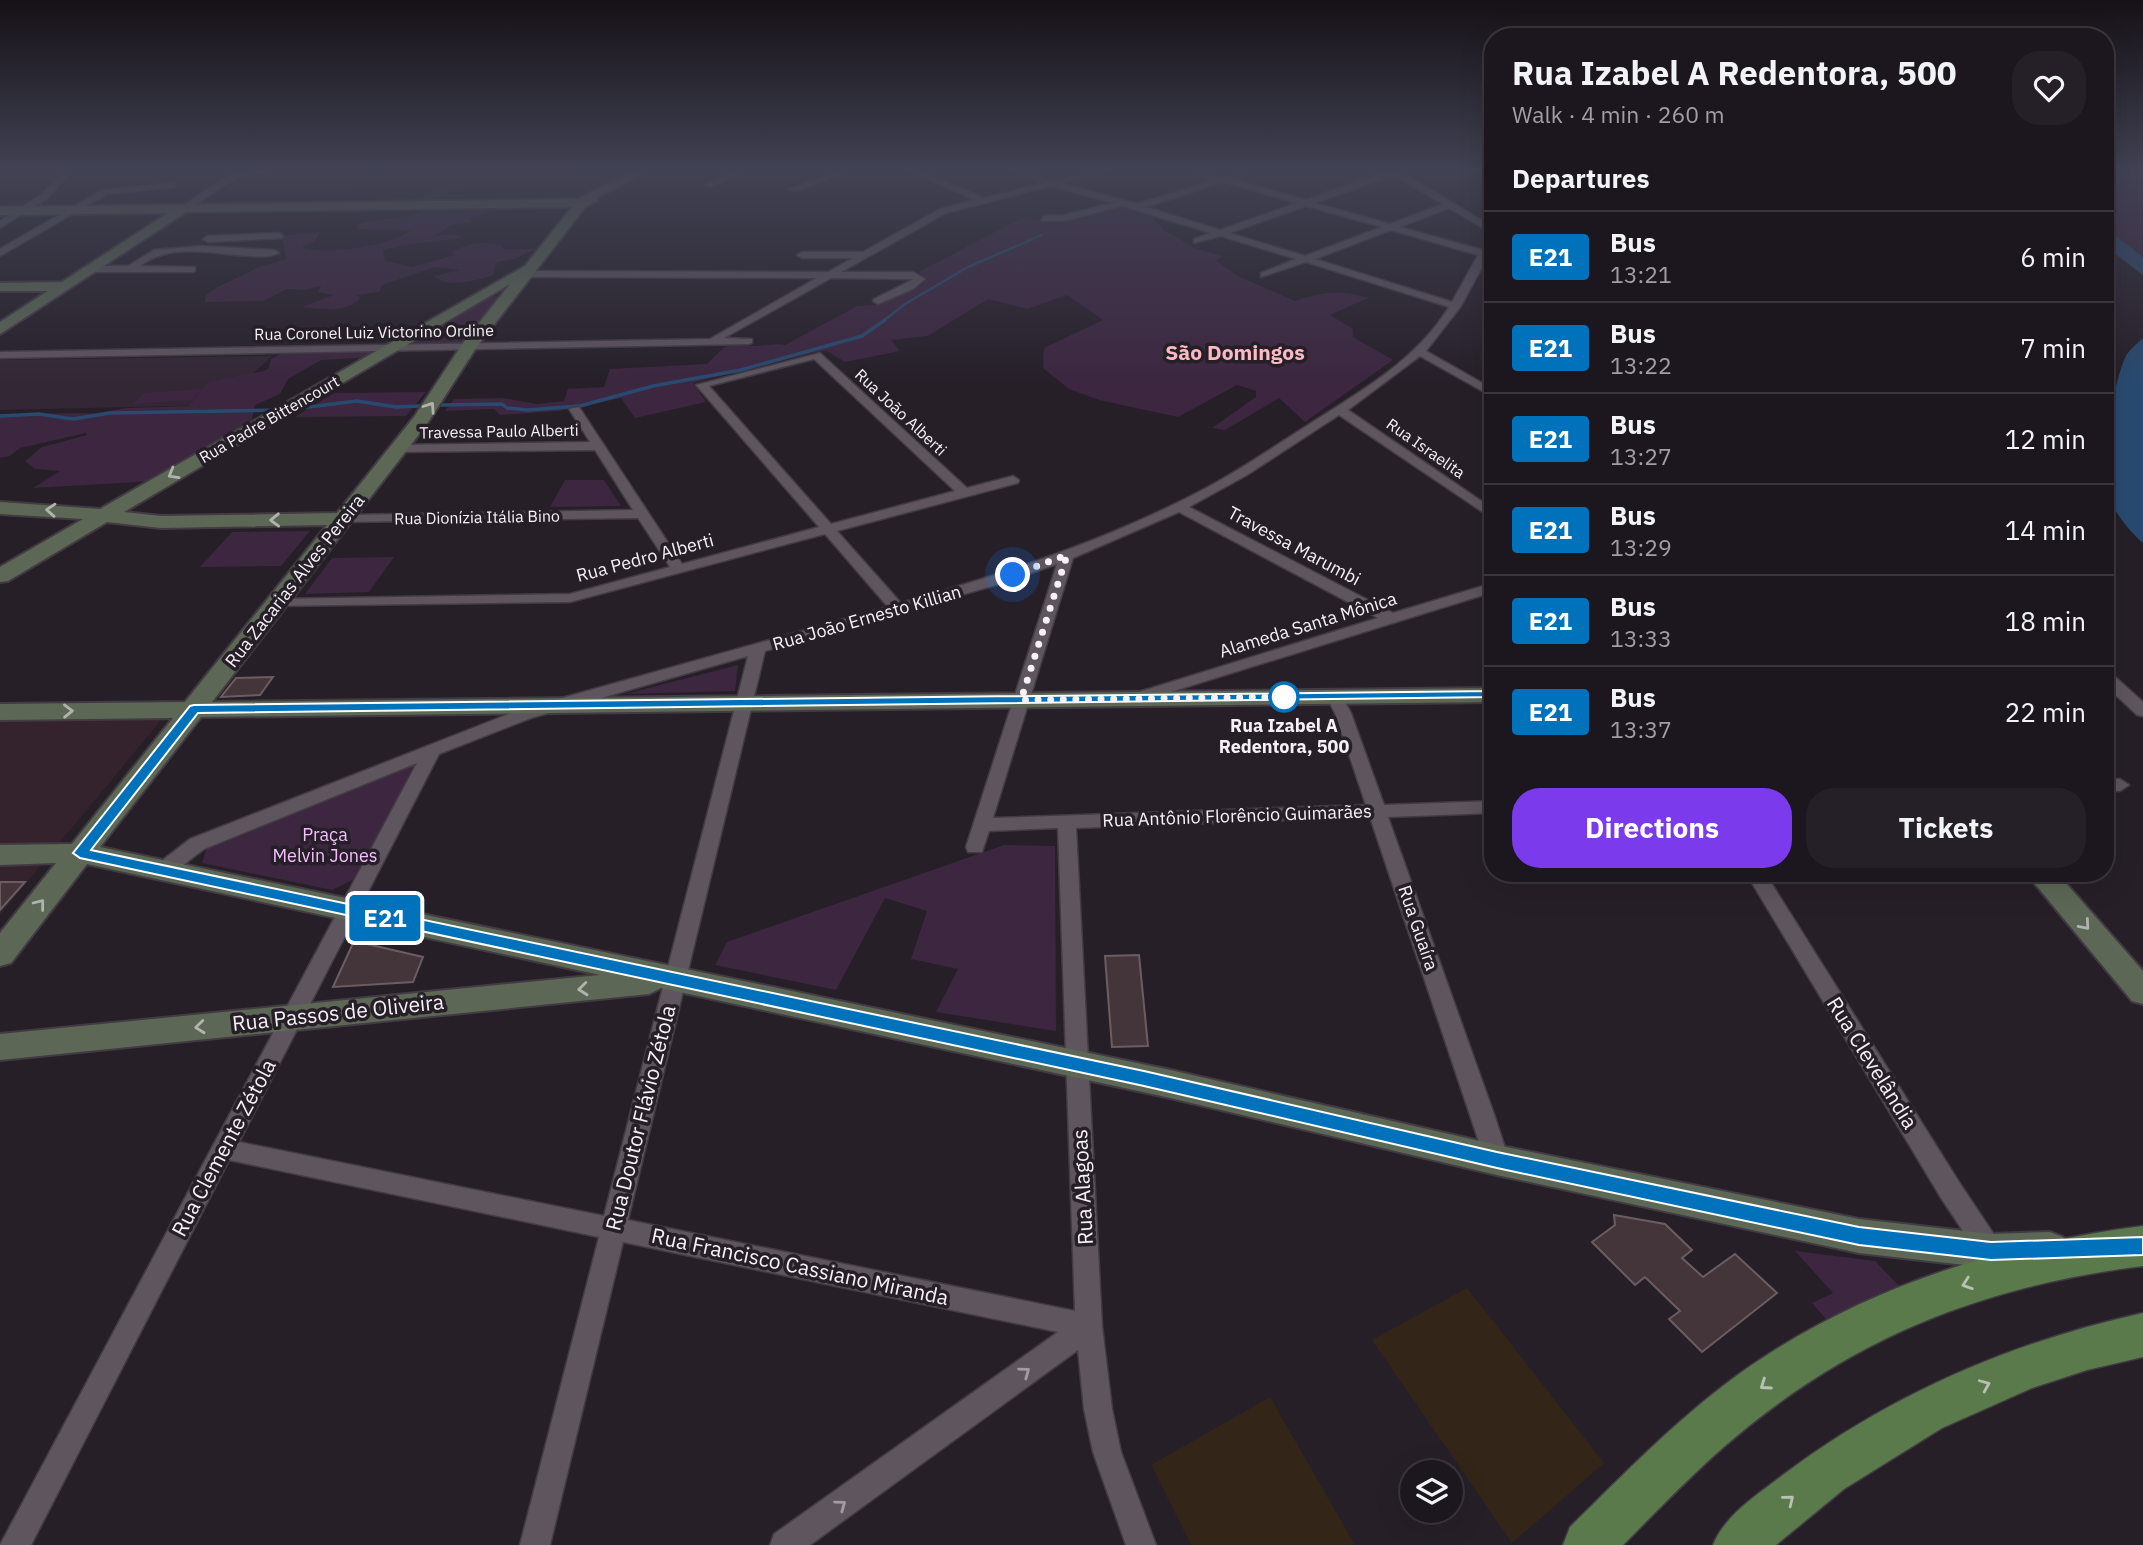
<!DOCTYPE html>
<meta charset="utf-8">
<style>
body{margin:0;font-family:"IBM Plex Sans",sans-serif;background:#252027;color:#f1f3f6;height:100vh;display:flex;flex-direction:column;font-size:26px;white-space:nowrap}
*{box-sizing:border-box;margin:0}
p{font-size:23px;color:#a09fa4}
.icon{flex:none;width:38px;height:38px;fill:none;stroke:currentColor;stroke-width:2;stroke-linecap:round;stroke-linejoin:round}
.map{position:relative;flex:1;overflow:hidden}
.panel{position:absolute;left:1484px;top:28px;width:630px;height:854px;display:flex;flex-direction:column;background:#1c171e;border-radius:28px;box-shadow:0 7px 28px #0002,0 0 0 2px #3a363c}
.panel>*{flex:none}
.badge{padding:0 14px;border-radius:5px;font-size:24px;line-height:46px}
.controls{position:absolute;left:1400px;top:1460px;display:grid;gap:14px}
.controls a{display:grid;place-items:center;width:63px;height:63px;border-radius:50%;background:#1c171e;box-shadow:0 7px 28px #0002,0 0 0 2px #3a363c;font-size:35px}
.you{position:absolute;width:35px;height:35px;margin:-18px;border:5px solid #fff;border-radius:50%;background:#1a73e8;box-shadow:0 0 0 10px #1a73e833}
.map>.badge{position:absolute;translate:-50% -50%;box-shadow:0 0 0 4px #fff}
h2{padding:0 28px;font-size:26px;line-height:63px}
.round{display:grid;place-items:center;flex:none;width:74px;height:74px;border-radius:28px;background:#252027}
.head{display:flex;align-items:center;justify-content:space-between;height:119px;padding:0 28px}
h1{font-size:33px;font-weight:700;line-height:52px}
.primary-button{display:flex;gap:14px;margin-top:auto;padding:14px 28px}
.primary-button a{flex:1;height:80px;border-radius:28px;background:#7c3aed;color:#fff;font-size:28px;font-weight:700;line-height:80px;text-align:center}
.primary-button a+a{background:#252027;color:#f1f3f6}
ul{padding:0;list-style:none}
li{display:flex;align-items:center;gap:21px;height:91px;padding:0 28px;border-top:2px solid #3a363c}
li div{flex:1}
li b{display:block;font-size:26px}
li em{font-style:normal}
li .badge{min-width:77px;font-weight:700;text-align:center}
.map>svg:first-child{display:block}
</style>
<div class="map">
<svg width="2143" height="1545" viewBox="0 0 2143 1545">
<rect width="100%" height="100%" fill="#261f28"/>
<!-- commercial -->
<path fill="#34232c" d="M162 719 40 866 0 915V720Z"/>
<!-- industrial -->
<path fill="#332619" d="M1467 1288 1604 1463 1512 1543 1372 1340Z
M1270 1397 1355 1545H1191L1151 1465Z"/>
<!-- built -->
<path fill="#332735" d="M272 356 219 405 0 410V360Z"/>
<!-- green -->
<path fill="#3c2640" d="M63 170 41 188 8 189 0 193V172Z
M300 170H368L370 176 342 189 299 186 222 189 257 174Z
M404 170H585L557 182H479L429 201 419 199 442 185H415L416 180 371 182 374 178Z
M2105 170H2143V257L2105 227Z
M1122 205 1149 214 1164 230 1194 248 1222 256 1216 261 1240 277 1295 301C1324 292 1339 289 1368 298L1330 315 1353 329V337L1393 360 1305 422 1279 398 1225 430 1212 428 1256 397V391L1237 385 1178 417 1099 400 1069 389 1043 368 1044 348 1103 320 1067 295 1027 309 988 299 928 336 891 340 900 351 845 362 827 351 815 352 693 383 706 402 635 418 621 398 559 411 500 415 494 409 445 411 454 399 502 398 537 404 564 401 568 389 604 387 610 369 707 364C732 339 725 345 757 346 767 346 775 343 785 345L857 306 877 305 922 285 925 279 919 272 1020 219 1070 220Z
M508 207 472 217 469 222 450 226 434 236 453 234 462 237C436 243 408 242 383 250L385 261 412 267 455 255 452 252C467 243 486 240 503 246L502 249H535L514 259 496 262 494 275C477 280 448 289 434 276L461 270 435 267 382 285 379 292 356 295 360 298C347 314 320 309 302 307L334 295 318 292 321 286 304 290 287 289 263 301 205 302V296L216 288 257 268 286 259 282 236 320 232 315 241 304 245 303 248C323 255 395 246 410 230L358 229 357 225C370 219 383 220 396 218 413 216 427 208 445 208V212Z
M495 296 501 298 466 343 407 344 486 298Z
M382 349 374 357 321 360 288 379 280 394 255 405 252 419 204 453 155 481 33 488 60 471 35 469 25 461 42 447 87 435 86 433 20 448 10 456 0 458V414L97 413 126 408 189 406 208 382 264 371 269 368 271 359 281 354Z
M202 389 192 400 133 404 143 393Z
M426 392 406 416 295 417 334 393Z
M565 480H604L621 506 550 507Z
M310 531 281 566 200 567 232 532Z
M394 557 369 592 305 594 332 558Z
M738 665 735 691 625 694Z
M416 761 359 877 332 890 202 863 208 845Z
M1004 845 1055 846 1056 1031 936 1012 958 969 911 959 927 911 885 898 836 990 715 965 727 942Z
M1795 1251 1875 1261 1906 1293 1833 1327 1812 1303 1833 1293Z"/>
<!-- water -->
<path fill="#294a70" d="M2105 227 2143 257V275L2105 246Z
M2143 338V543C2128 530 2112 510 2107 490 2100 461 2113 385 2125 358 2129 349 2137 344 2143 338Z"/>
<g fill="none" stroke-linecap="round" stroke-linejoin="round">
<!-- stream-far1 -->
<path stroke="#294a70" stroke-width="2.5" d="M882 322 905 304 968 267 1042 235"/>
<!-- stream -->
<path stroke="#294a70" stroke-width="3.5" d="M442 405 502 404 507 408 528 410 580 406 653 386 741 370 862 336 885 320
M292 409 357 401 396 407 421 406
M0 416 39 414 73 419 110 413 279 410"/>
</g>
<!-- building -->
<path fill="#433539" stroke="#6c5d61" stroke-width="2" d="M273 677 260 695 221 697 236 678Z
M0 882H25L0 910Z
M354 941 423 957 413 982 333 987Z
M1139 955 1148 1046 1112 1047 1105 956Z
M1614 1215 1665 1224 1692 1250 1682 1258 1703 1277 1735 1254 1777 1293 1702 1352 1669 1319 1680 1311 1645 1277 1635 1285 1592 1242 1615 1225Z"/>
<g fill="none" stroke-linecap="round" stroke-linejoin="round">
<!-- street casing -->
<g stroke="#423b43" stroke-width="3">
<path id="street" d="M65 170H73L48 198 0 228V221L42 194Z
M260 170H286L237 177 187 210 180 208 232 173Z
M737 170H748L711 187 704 185Z
M842 170H854L796 191 789 189Z
M907 170H918L984 198 1043 183 1012 170C1027 170 1037 179 1051 180 1066 182 1089 170 1107 170L1060 183 1137 204 1214 180 1185 170C1198 170 1212 178 1224 177 1235 176 1245 170 1257 170L1232 179 1306 200 1388 170H1398L1493 227V234L1449 208 1400 227 1482 250 1493 237V247L1461 306 1426 351 1493 389V397L1420 356 1348 410 1493 509V519L1339 415 1247 475 1189 507 1393 613 1493 583V592L1135 703 1129 701 1127 698 1129 695 1378 618 1179 512 1073 558 993 818 1366 805 1335 713 1326 696 1328 693H1340L1351 713 1384 805 1493 801V813L1388 817 1495 1117 1509 1160 1505 1167 1497 1170 1489 1167 1485 1160 1370 817 1076 828 1102 1326 1112 1409 1121 1452 1156 1545H1126L1093 1452 1084 1409 1078 1350 810 1545H770L774 1534 1058 1332 623 1242 550 1545H520L599 1237 229 1160 31 1545H0L417 763 204 849 169 876H155L152 871 155 866 190 839 519 710 888 607 825 534 570 602 272 606 270 603 277 599 570 594 670 567 638 518 339 522V516L344 515 633 510 595 450 399 452 393 448 395 445 590 442 569 409 579 407 682 564 819 527 696 385 820 353 967 488 1013 476 1019 480 1018 483 837 531 901 603C1007 573 1111 539 1208 487 1243 468 1275 446 1308 425 1359 392 1416 361 1449 307L1306 262 1261 277V273L1296 259 1221 236 1194 243V239L1211 233 1122 206 1064 221H1041L1044 216 1064 215 1113 203 1051 186 946 213 841 272H913L925 279 913 289 878 304 873 301 874 299 914 279 831 278 724 338 752 339V343L748 344 0 358V352L710 339 817 278 517 277 512 274 517 271 828 272 853 258H802L797 255 802 252H863L940 209 975 200ZM1394 175 1443 204 1390 224 1315 203ZM1223 182 1297 203 1220 230 1146 207ZM1306 206 1382 227 1305 256 1229 233ZM1391 230 1478 255 1452 302 1315 259ZM814 359 955 491 831 524 709 386ZM1057 564 966 847 968 852H982L989 831 1058 828 1075 1311 628 1220 765 651 1003 583ZM748 656 604 1216 239 1142 439 754 531 718Z
M1486 170H1493V173Z
M173 183 176 187 107 194 0 256V249L102 190Z
M279 233 283 236 282 238 208 242 203 239 208 236Z
M201 246 274 250 279 253C271 257 261 257 252 256 215 255 173 241 140 266L195 267V271L192 272H92L87 269 92 266H128L154 250Z
M2105 671 2111 673 2143 702V716L2137 715 2105 685Z
M2105 779H2120L2129 785 2120 791H2105Z
M1746 873H1765L1959 1182 1999 1242 2003 1250 1999 1258 1990 1262 1981 1258 1941 1198Z"/>
</g>
<!-- secondary casing -->
<g stroke="#423b43" stroke-width="4">
<path id="secondary" d="M635 170H650L598 197 597 201 586 206 476 348 427 424 212 702 1493 688V702L201 717 100 847 1166 1069 1497 1145 1859 1219 1991 1234 2050 1232 2063 1237 2069 1249 2063 1261 2050 1266 1991 1268 1859 1253 1497 1175 1166 1097 661 988 649 994 0 1060V1034L600 975 87 864 11 963 0 966V933L56 863 0 865V845L72 844 173 718 0 720V704L185 702 327 525 161 528 107 522 8 581 0 582V567L83 519 0 514V502L100 509 525 266 572 207 186 212 0 334V322L48 291H0V283L62 282 168 213 0 215V207L578 199ZM510 284 463 343 414 417 337 513 161 516 124 512Z
M2026 873H2057L2143 971V1004L2132 1001Z"/>
</g>
<!-- primary casing -->
<g stroke="#423b43" stroke-width="3">
<path id="primary" d="M2143 1226V1266C1982 1286 1850 1338 1726 1445 1690 1476 1657 1511 1623 1545H1563L1570 1527C1624 1474 1677 1419 1739 1374 1858 1289 1999 1244 2143 1226Z
M2143 1313V1357L2087 1370 2032 1388 1942 1428 1844 1489 1776 1545H1713C1725 1515 1757 1495 1783 1475 1891 1394 2012 1342 2143 1313Z"/>
</g>
<!-- street -->
<use href="#street" fill="#5e555f" fill-rule="evenodd"/>
<!-- secondary -->
<use href="#secondary" fill="#5c6855" fill-rule="evenodd"/>
<!-- primary -->
<use href="#primary" fill="#5a7a4c" fill-rule="evenodd"/>
</g>
<!-- one-way arrows -->
<defs><path id="oneway-chevron" d="M-2-3.5L2.5 0L-2 3.5" fill="none" stroke-width="1.6" stroke-linecap="round" stroke-linejoin="round" transform="scale(1.75)"/></defs>
<g stroke="#b1b3ae">
<use href="#oneway-chevron" transform="translate(430 407) rotate(-56)"/>
<use href="#oneway-chevron" transform="translate(173 474) rotate(150)"/>
<use href="#oneway-chevron" transform="translate(51 510) rotate(-176)"/>
<use href="#oneway-chevron" transform="translate(275 520) rotate(179)"/>
<use href="#oneway-chevron" transform="translate(68 711) rotate(-1)"/>
<use href="#oneway-chevron" transform="translate(40 904) rotate(-52)"/>
<use href="#oneway-chevron" transform="translate(2085 925) rotate(49)"/>
<use href="#oneway-chevron" transform="translate(583 989) rotate(174)"/>
<use href="#oneway-chevron" transform="translate(200 1027) rotate(174)"/>
</g>
<g stroke="#b8c1b3">
<use href="#oneway-chevron" transform="translate(1967 1284) rotate(161)"/>
<use href="#oneway-chevron" transform="translate(1765 1385) rotate(145)"/>
<use href="#oneway-chevron" transform="translate(1985 1385) rotate(-23)"/>
<use href="#oneway-chevron" transform="translate(1789 1500) rotate(-39)"/>
</g>
<g stroke="#a29ba3">
<use href="#oneway-chevron" transform="translate(1025 1372) rotate(-36)"/>
<use href="#oneway-chevron" transform="translate(841 1505) rotate(-36)"/>
</g>
<!-- sky -->
<linearGradient id="sky" x2="0" y2="1"><stop stop-color="#151116"/><stop offset="0.44" stop-color="#414253"/><stop offset="1" stop-color="#414253" stop-opacity="0"/></linearGradient>
<rect width="2143" height="386" fill="url(#sky)"/>
<!-- line -->
<path fill="#0072bc" stroke="#fff" stroke-width="2" d="M1493 691 1497 692V697L198 713 91 850 1144 1071 1497 1152 1859 1227 1991 1242 2143 1237V1255L1991 1260 1859 1245 1497 1168 1144 1086 80 858 73 853 190 706 194 705Z"/>
<g fill="none" stroke-linecap="round" stroke-linejoin="round">
<!-- walk -->
<path stroke="#f6f0f7" stroke-width="7" stroke-dasharray="0 12.6" d="M1013 575 1067 555 1021 700 1284 697"/>
</g>
<!-- markers -->
<circle fill="#fff" stroke="#0072bc" stroke-width="3.5" cx="1284" cy="697" r="14"/>
<g text-anchor="middle" stroke-width="7" stroke-linejoin="round" paint-order="stroke">
<!-- far-street labels -->
<g font-size="16" fill="#f6f0f7" stroke="#261f28">
<text transform="translate(374 332) rotate(-1)" y="6">Rua Coronel Luiz Victorino Ordine</text>
<text transform="translate(901 412) rotate(43)" y="6">Rua João Alberti</text>
<text transform="translate(269 419) rotate(-30)" y="6">Rua Padre Bittencourt</text>
<text transform="translate(499 431) rotate(-1)" y="6">Travessa Paulo Alberti</text>
<text transform="translate(1426 448) rotate(35)" y="6">Rua Israelita</text>
<text transform="translate(477 517) rotate(-1)" y="6">Rua Dionízia Itália Bino</text>
</g>
<!-- street labels -->
<g font-size="18" fill="#f6f0f7" stroke="#261f28">
<text transform="translate(1294 546) rotate(28)" y="6">Travessa Marumbi</text>
<text transform="translate(645 558) rotate(-15)" y="6">Rua Pedro Alberti</text>
<text transform="translate(295 581) rotate(-52)" y="6">Rua Zacarias Alves Pereira</text>
<text transform="translate(867 618) rotate(-16)" y="6">Rua João Ernesto Killian</text>
<text transform="translate(1308 625) rotate(-17)" y="6">Alameda Santa Mônica</text>
<text transform="translate(1237 816) rotate(-2)" y="6">Rua Antônio Florêncio Guimarães</text>
<text transform="translate(1418 928) rotate(71)" y="6">Rua Guaíra</text>
</g>
<!-- stop labels -->
<g font-size="18" font-weight="bold" fill="#f6f0f7" stroke="#261f28">
<text x="1284" y="732">Rua Izabel A<tspan x="1284" dy="21">Redentora, 500</tspan></text>
</g>
<!-- park labels -->
<g font-size="18" fill="#f5beff" stroke="#261f28">
<text x="325" y="841">Praça<tspan x="325" dy="21">Melvin Jones</tspan></text>
</g>
<!-- far-district labels -->
<g font-size="21" font-weight="bold" fill="#fdb9c4" stroke="#261f28">
<text x="1235" y="360">São Domingos</text>
</g>
<!-- near-street labels -->
<g font-size="21" fill="#f6f0f7" stroke="#261f28">
<text transform="translate(338 1013) rotate(-6)" y="7">Rua Passos de Oliveira</text>
<text transform="translate(1872 1063) rotate(58)" y="7">Rua Clevelândia</text>
<text transform="translate(641 1118) rotate(-76)" y="7">Rua Doutor Flávio Zétola</text>
<text transform="translate(224 1148) rotate(-62)" y="7">Rua Clemente Zétola</text>
<text transform="translate(1083 1187) rotate(-93)" y="7">Rua Alagoas</text>
<text transform="translate(800 1267) rotate(12)" y="7">Rua Francisco Cassiano Miranda</text>
</g>
</g>
</svg>
<div class="controls">
<a><svg class="icon" aria-label="layers" viewBox="0 0 24 24"><path d="M12 4l9 5-9 5-9-5zM3 14l9 5 9-5"/></svg></a>
</div>
<div class="you" style="left:1013px;top:575px"></div>
<b class="badge" style="left:385px;top:918px;background:#0072bc;color:#fff">E21</b>
<section class="panel">
<div class="head"><div><h1>Rua Izabel A Redentora, 500</h1><p>Walk · 4 min · 260 m</p></div><a class="round"><svg class="icon" aria-label="heart" viewBox="0 0 24 24"><path d="M12 20l-8-8c-3-5 5-10 8-4 3-6 11-1 8 4z"/></svg></a></div>
<h2>Departures</h2>
<ul>
<li><span class="badge" style="background:#0072bc;color:#fff">E21</span><div><b>Bus</b><p>13:21</p></div><em>6 min</em></li>
<li><span class="badge" style="background:#0072bc;color:#fff">E21</span><div><b>Bus</b><p>13:22</p></div><em>7 min</em></li>
<li><span class="badge" style="background:#0072bc;color:#fff">E21</span><div><b>Bus</b><p>13:27</p></div><em>12 min</em></li>
<li><span class="badge" style="background:#0072bc;color:#fff">E21</span><div><b>Bus</b><p>13:29</p></div><em>14 min</em></li>
<li><span class="badge" style="background:#0072bc;color:#fff">E21</span><div><b>Bus</b><p>13:33</p></div><em>18 min</em></li>
<li><span class="badge" style="background:#0072bc;color:#fff">E21</span><div><b>Bus</b><p>13:37</p></div><em>22 min</em></li>
</ul>
<div class="primary-button"><a>Directions</a><a>Tickets</a></div>
</section>
</div>
